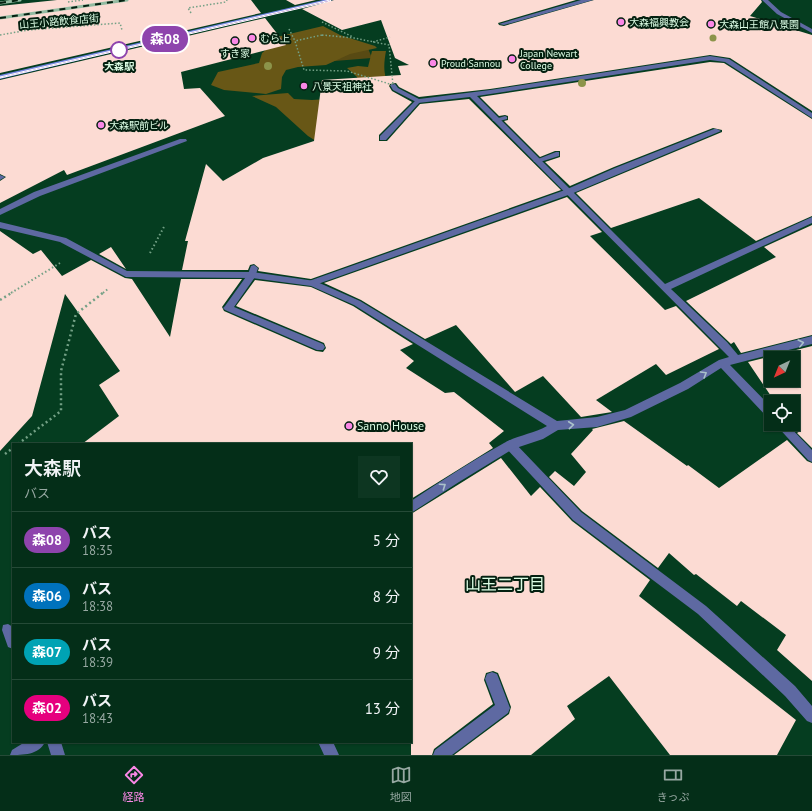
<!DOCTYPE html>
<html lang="ja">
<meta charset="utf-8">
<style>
body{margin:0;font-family:"PT Sans","Noto Sans JP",sans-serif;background:#0d3621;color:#f1f3f6;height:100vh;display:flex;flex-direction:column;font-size:15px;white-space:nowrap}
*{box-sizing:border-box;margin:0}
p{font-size:13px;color:#97a8a2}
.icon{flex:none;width:22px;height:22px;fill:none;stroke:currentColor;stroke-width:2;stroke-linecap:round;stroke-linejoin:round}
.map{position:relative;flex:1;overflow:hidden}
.sheet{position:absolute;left:12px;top:443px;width:400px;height:300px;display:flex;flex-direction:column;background:#042e18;border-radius:0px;box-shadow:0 1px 3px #0004,0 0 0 1px #254a37}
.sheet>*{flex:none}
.badge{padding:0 8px;border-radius:13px;font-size:14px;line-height:26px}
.needle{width:26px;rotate:223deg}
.controls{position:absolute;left:764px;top:351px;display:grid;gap:8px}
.controls a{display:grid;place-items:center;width:36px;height:36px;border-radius:0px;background:#042e18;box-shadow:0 1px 3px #0004,0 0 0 1px #254a37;font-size:20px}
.map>.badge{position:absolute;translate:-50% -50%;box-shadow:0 0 0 2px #fff}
.round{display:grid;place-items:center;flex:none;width:42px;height:42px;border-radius:0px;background:#0d3621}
.summary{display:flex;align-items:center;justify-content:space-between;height:68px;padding:0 12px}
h1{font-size:19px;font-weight:600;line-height:30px}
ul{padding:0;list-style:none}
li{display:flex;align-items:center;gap:12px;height:56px;padding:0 12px;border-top:1px solid #254a37}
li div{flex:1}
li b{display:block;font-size:15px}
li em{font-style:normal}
li .badge{min-width:44px;font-weight:700;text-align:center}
.tab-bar{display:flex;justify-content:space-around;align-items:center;height:56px;border-top:1px solid #254a37;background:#042e18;font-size:11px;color:#97a8a2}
.tab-bar a{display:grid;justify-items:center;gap:2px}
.tab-bar .selected{color:#fa87e6}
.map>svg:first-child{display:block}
</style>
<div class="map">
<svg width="812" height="755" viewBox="0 0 812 755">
<rect width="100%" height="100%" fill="#053d20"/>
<!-- green -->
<path fill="#584a13" d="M367 46 372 58 322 62Z"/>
<!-- forest -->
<path fill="#685716" d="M323 26 340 35 375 46 377 48 350 54 326 65 298 67 286 70 282 77 281 89 266 94 224 90 211 85 218 72 259 63 262 53 268 48 264 40Z
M372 51H386C384 62 382 77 391 86L379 83 327 148 308 136 276 107 252 96 288 93 294 99 312 100 359 97 357 77 347 68 358 66 368 67Z"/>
<!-- building -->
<path fill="#fcdbd3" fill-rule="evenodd" d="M57 0H251L261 13 0 73V6Z
M286 0H316L295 5Z
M334 0H576L498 23 499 25 504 26 594 0H761L762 2 750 16 812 35V111L730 58 710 55 490 89 419 97 399 87 396 83 390 84 389 86 392 91 412 102 379 135V141H387L420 104 469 99 561 190 311 279 258 271 259 268 254 264 250 265 248 270H182L188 241H185L206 164 223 181 263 158 314 141 322 80 401 75 398 66 409 65 395 58 381 20 342 30 302 9Z
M265 18 286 45 181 72 184 89 200 88 225 116 67 175 64 170 0 203V181L6 177 0 174V80Z
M710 62 724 63 812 119V216L756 241 699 198 611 228 576 193 722 132V130L713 128 614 167 570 186 545 162 560 157V151H555L540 157 504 121 508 120V116L505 115 499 116 480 97Z
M567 197 602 232 590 236 665 310 676 306 719 349 666 375 656 364 596 400 612 412 581 417 543 376 515 392 456 325 425 339 361 300 324 283Z
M812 225V335L741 353 734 342 731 344 686 301 776 257 764 247Z
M0 231 33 254 41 250 62 276 91 260 125 278 132 279 170 337 181 279H242L222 307 224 311 316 351 323 352 326 348 324 343 236 306 255 280 311 287 353 306 413 344 400 350 414 361 406 368 445 393 454 392 504 431 489 443 493 448 411 499V444H82L119 416 99 385 120 371 65 294 32 416 0 451Z
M111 247 126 269 99 254Z
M812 346V448L797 433 800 431 793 423V402H775L748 362ZM771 358H793V380H771Z
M624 421 687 466 688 465 719 488 787 440 807 461 812 463V681L777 650 786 635 741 601 737 606 696 574 694 575 669 553 658 568 582 511 549 477 555 471 574 486 586 472 571 454 593 430 592 429Z
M501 458 531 496 540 487 572 521 650 580 639 596 796 720 777 755H670L609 676 567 706 575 719 531 755H454L509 714 511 707 500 678 498 673 493 671 486 673 484 680 493 704 434 749 432 755H411V514Z"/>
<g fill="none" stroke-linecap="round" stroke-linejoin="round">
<!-- path-far2 -->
<path stroke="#73a085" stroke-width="1.5" stroke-dasharray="1.5 2" stroke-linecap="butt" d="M68 2 83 0
M191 13 188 8 226 2 227 0
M322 22 353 37
M289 29 295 41
M0 35 28 30 120 23 122 30
M322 35 354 38 389 45 393 85 347 71 304 70 295 41Z
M373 42 390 37"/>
<!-- path-far1 -->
<path stroke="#73a085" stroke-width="2" stroke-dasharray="1.5 2.5" stroke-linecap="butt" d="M150 253 165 225
M11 293 60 263
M103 293 109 288"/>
<!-- path -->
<path stroke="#73a085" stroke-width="2.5" stroke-dasharray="2 3" stroke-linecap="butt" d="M0 300 13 292
M18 444 61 411V371L76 314 104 292
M5 454 13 448"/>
<!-- lane -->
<path fill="#5e69a2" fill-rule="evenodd" d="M418 99 421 101 420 102 386 140H380V136L416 100Z
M505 116 507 117V119L496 122 492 120Z
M714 129H717L721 131 571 194 315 285 312 286 308 283 309 281 565 190 615 168Z
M180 139H186L187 141 40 196 0 215V209L34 192Z
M556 152H559V156L537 163 533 161Z
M0 175 5 177 0 180Z
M254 265 258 268 255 277 234 307 323 344 325 347 323 350H317L225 310 223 308 225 306 248 274 251 266Z
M510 440 514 442 581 512 706 606 795 686 812 706V723L807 721 785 696 698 614 573 520 506 448 505 445 506 442Z
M8 624 13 627V649L8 647 2 630 3 625Z
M492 672 497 674 499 679 510 708 508 713 452 755H433L435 750 495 705 485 679 487 674Z
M47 742H61L65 755H51Z"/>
<!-- street -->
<path fill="#5e69a2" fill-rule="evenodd" d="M581 0H593L504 25 499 24Z
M762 0H768L781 12 812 29V33L777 14Z
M710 56 729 59 812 113V118L725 62 710 60 477 96 665 284 812 217V223L671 289 727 342 738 355 812 336V344L730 365 771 407V418L767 417 721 368 688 389 631 417 597 427 558 430 543 439 513 449 459 482 411 513V501C441 481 472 461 504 443 518 435 533 434 547 426L354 305 311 286 252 278 126 277 60 242 0 228V222L66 238 127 271 252 272 315 281 360 301 557 421 597 417 625 410 680 383 719 360 729 357 470 97 418 103 393 90 390 85 395 84 398 88 419 99 490 90Z
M775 424H787L812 450V462L808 460Z
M25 742H45C39 755 23 755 10 755L12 750Z
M318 742H333L339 755H324Z"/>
<!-- secondary -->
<path fill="#7687e1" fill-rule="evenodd" d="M323 0H333L0 79V75Z"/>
<!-- rail casing -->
<g stroke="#92bba1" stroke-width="3">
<path id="rail" d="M0 3 20 0
M0 18 127 0"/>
</g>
<!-- rail -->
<use href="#rail" stroke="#042010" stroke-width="2" stroke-dasharray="6" stroke-linecap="butt"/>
</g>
<!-- trees -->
<g fill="#8c944a">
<circle cx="713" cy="38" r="3.5"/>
<circle cx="268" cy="66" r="4"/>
<circle cx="582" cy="83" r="4"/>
</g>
<!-- one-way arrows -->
<defs><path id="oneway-chevron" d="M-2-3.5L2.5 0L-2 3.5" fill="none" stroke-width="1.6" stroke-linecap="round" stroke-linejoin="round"/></defs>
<g stroke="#aac2ca">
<use href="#oneway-chevron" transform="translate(801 343) rotate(-14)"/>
<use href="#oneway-chevron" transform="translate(704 374) rotate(-31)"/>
<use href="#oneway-chevron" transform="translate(571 425) rotate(-6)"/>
<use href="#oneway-chevron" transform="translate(443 486) rotate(-34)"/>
</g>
<!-- line -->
<path fill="#8e44ad" stroke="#fff" d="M330 0 331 1 0 78V77Z"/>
<!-- markers -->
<g fill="#fa87e6" stroke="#042010" stroke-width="1.5">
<circle cx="621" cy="22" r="4"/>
<circle cx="711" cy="24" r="4"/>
<circle cx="252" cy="38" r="4"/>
<circle cx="235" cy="41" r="4"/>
<circle cx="512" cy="59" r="4"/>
<circle cx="433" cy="63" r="4"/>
<circle cx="304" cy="86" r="4"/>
<circle cx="101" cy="125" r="4"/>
<circle cx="349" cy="426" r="4"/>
</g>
<circle fill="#fff" stroke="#8e44ad" stroke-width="2" cx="119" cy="50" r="8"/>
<g text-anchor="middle" stroke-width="4" stroke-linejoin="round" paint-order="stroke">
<!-- far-street labels -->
<g font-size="10" fill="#dcfde5" stroke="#042010">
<text transform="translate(59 21) rotate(-5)" y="4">山王小路飲食店街</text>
</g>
<!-- far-poi labels -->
<g font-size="10" fill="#dcfde5" stroke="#042010" text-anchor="start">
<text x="629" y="26">大森福興教会</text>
<text x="719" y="28">大森山王館八景園</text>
<text x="260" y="42">むら上</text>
<text x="235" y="57" text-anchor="middle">すき家</text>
<text x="520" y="57">Japan Newart<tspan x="520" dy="12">College</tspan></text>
<text x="441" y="67">Proud Sannou</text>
<text x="312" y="90">八景天祖神社</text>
<text x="109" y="129">大森駅前ビル</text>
</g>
<!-- far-stop labels -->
<g font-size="10" font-weight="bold" fill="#dcfde5" stroke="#042010">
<text x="119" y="70">大森駅</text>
</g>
<!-- poi labels -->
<g font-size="12" fill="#dcfde5" stroke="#042010" text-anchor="start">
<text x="357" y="430">Sanno House</text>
</g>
<!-- near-neighbourhood labels -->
<g font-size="16" fill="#dcfde5" stroke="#042010">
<text x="505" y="590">山王二丁目</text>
</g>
</g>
</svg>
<div class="controls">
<a><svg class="needle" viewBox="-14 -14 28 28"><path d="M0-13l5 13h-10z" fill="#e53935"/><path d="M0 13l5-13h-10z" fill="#97a8a2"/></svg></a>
<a><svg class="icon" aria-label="locate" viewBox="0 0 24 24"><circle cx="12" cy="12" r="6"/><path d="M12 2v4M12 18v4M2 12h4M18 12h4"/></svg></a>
</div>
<b class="badge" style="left:165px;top:39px;background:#8e44ad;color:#fff">森08</b>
<section class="sheet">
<div class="summary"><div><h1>大森駅</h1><p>バス</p></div><a class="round"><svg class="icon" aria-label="heart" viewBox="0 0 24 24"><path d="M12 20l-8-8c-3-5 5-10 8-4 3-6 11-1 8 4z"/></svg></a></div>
<ul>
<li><span class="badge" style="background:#8e44ad;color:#fff">森08</span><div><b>バス</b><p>18:35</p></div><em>5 分</em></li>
<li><span class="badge" style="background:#0072bc;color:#fff">森06</span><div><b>バス</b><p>18:38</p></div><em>8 分</em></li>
<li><span class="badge" style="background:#00a3b4;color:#fff">森07</span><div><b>バス</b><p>18:39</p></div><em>9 分</em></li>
<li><span class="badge" style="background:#e6007e;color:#fff">森02</span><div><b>バス</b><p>18:43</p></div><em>13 分</em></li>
</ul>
</section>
</div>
<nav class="tab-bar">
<a class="selected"><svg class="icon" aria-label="directions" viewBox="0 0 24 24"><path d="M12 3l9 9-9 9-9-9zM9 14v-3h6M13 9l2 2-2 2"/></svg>経路</a>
<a><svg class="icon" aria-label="map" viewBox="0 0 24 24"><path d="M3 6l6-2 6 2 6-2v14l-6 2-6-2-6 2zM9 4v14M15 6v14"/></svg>地図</a>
<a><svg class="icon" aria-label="tickets" viewBox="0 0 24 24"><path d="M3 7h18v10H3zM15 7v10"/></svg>きっぷ</a>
</nav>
